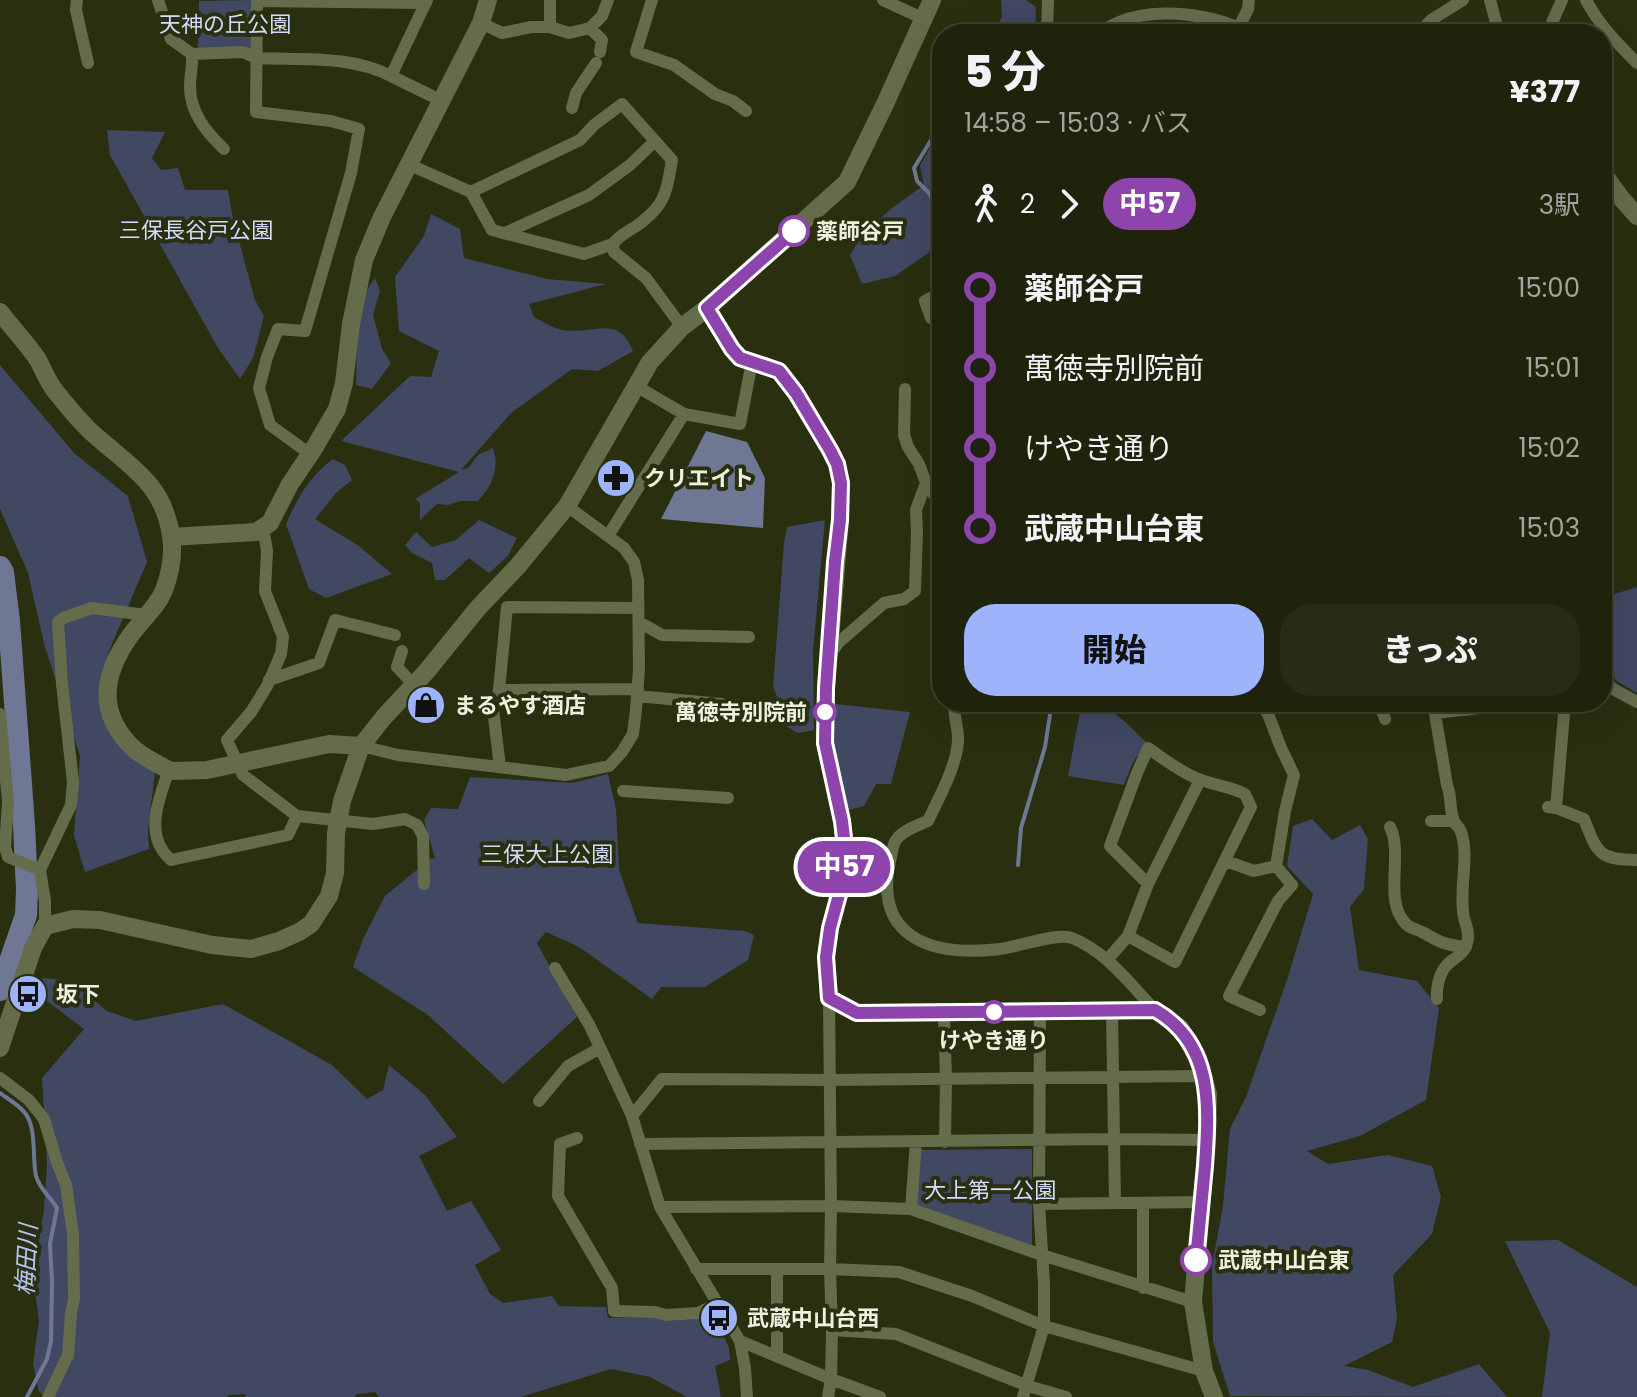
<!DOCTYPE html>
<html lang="ja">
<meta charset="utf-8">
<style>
body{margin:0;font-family:Poppins,"Noto Sans JP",sans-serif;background:#282b15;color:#f1f3f6;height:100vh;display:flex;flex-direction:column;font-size:30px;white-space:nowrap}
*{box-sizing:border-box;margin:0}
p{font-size:26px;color:#a2a49d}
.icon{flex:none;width:44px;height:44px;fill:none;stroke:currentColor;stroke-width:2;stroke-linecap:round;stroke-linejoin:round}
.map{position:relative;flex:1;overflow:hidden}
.drawer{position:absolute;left:932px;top:24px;width:680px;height:688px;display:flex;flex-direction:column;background:#20230c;border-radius:32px;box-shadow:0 8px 32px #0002,0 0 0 2px #3d402d}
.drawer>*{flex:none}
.badge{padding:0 16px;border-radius:26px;font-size:28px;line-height:52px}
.map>.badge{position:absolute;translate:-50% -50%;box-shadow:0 0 0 4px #fff}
.legs{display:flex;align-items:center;gap:12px;height:88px;padding:0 32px;font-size:26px}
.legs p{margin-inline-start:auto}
.head{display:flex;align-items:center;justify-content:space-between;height:136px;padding:0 32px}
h1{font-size:44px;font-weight:800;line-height:60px}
.cta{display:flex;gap:16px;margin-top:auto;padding:16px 32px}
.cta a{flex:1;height:92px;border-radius:32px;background:#9db4fd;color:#111;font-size:32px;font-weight:800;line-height:92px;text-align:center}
.cta a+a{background:#282b15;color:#f1f3f6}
ul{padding:0 32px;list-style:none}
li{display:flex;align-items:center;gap:28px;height:80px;font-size:30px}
li i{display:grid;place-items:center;width:12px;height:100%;margin:0 10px;background:currentColor}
li i::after{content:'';width:20px;height:20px;margin:-10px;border:6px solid;border-radius:50%;background:#20230c}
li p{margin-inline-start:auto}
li:first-child i{background:linear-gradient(#0000 50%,currentColor 0)}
li:last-child i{background:linear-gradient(currentColor 50%,#0000 0)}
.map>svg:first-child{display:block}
</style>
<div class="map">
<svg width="1637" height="1397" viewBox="0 0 1637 1397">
<rect width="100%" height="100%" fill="#2a2f10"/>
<!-- green -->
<path fill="#404862" d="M252 0 251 49H198L199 1Z
M1001 0H1026L1036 7 1035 34H992L1002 17Z
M942 125V248L931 251 895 276 862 284 850 255 863 233 892 208 924 185 920 166Z
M107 130 165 132 152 158 161 170 178 168 185 190H228L233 219 255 300 264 316 253 358 240 379 218 348 110 155Z
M431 214 460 229 464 258 547 279 606 284 529 304 534 317C542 321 550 326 558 329 590 338 617 311 633 351L598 371 572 369 511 413 461 470 468 468 478 455 493 448C500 468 492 486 478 501H460L448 505 437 504 426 514 420 521V503L415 499 459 472 341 441 410 376 431 377 439 351 399 331 395 277 424 236Z
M375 278 380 291 373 315 382 349 391 363 372 389 356 385C357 356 355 300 375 278Z
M0 365 74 453 128 496 147 562 109 651 102 677 101 699 155 772 148 830 149 849 85 872 74 836 80 756 45 647 28 573 0 509Z
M333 459 345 465 352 480 336 493 315 519 359 546 392 574 326 598 309 589 286 524C297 498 310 476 333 459Z
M479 520 517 538 508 556 489 573 469 558 445 580H435L432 563 412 553 405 545 416 532 432 547 456 540Z
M825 520 813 651 814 730 798 733 786 726 782 708 773 687 784 542 787 527Z
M1637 587V693L1618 682 1602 667V598Z
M1082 702C1109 702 1128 725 1146 742L1132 764 1124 785 1068 776Z
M835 704 910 712 891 784H876L864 806 848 810 831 735Z
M608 774 616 809 619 870 638 923 745 931 754 935 748 960 705 987H661L652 999 579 947 546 932 537 943 577 1017 503 1084 428 1015 353 967 363 939 385 896 430 859 435 858 424 820 431 808 458 809 470 777 573 783Z
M1312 819 1332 840 1360 825 1368 839 1364 889 1350 907 1359 970 1417 981 1439 1008 1426 1100 1360 1136 1307 1151 1328 1164 1388 1155 1432 1166 1441 1197 1432 1234 1393 1275 1397 1318 1392 1342 1344 1366 1368 1370 1413 1387 1479 1364 1507 1397 1230 1396 1213 1342 1212 1265 1223 1206 1230 1129 1246 1097 1287 980 1313 894 1287 866 1293 826Z
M43 978 71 981 107 1011 136 1021 223 1004 332 1065 367 1099 383 1090 389 1065 425 1095 457 1137 419 1156 447 1211 471 1201 501 1250 475 1265 490 1294 503 1303 552 1296 559 1306 606 1307 608 1318 656 1317 666 1321 697 1319 714 1314 729 1348 730 1360 715 1366 721 1397H687L650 1377 611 1369 521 1397H379L375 1392 357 1394 354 1397H245L246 1394 228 1395 227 1397H48L39 1392 33 1364 39 1321 33 1277 44 1209 47 1165 42 1078 84 1029 39 995Z
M1032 1149V1248L916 1206 918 1150Z
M1558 1240 1637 1287V1397H1542L1550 1333 1505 1241Z"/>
<!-- water -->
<path fill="#6e7794" d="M706 431 747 442 765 478 763 528 661 519Z"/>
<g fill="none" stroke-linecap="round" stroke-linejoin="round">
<!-- stream -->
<path stroke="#6e7794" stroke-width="4" d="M936 132 914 168 917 181 930 194 942 224
M1018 865 1021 828 1045 747 1052 702
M0 1093C8 1099 19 1105 25 1113 37 1128 32 1158 36 1176 39 1188 51 1198 57 1208L50 1244 52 1282 51 1341 47 1359 27 1397"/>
<!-- river -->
<path stroke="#6e7794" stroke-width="22" d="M0 567 3 572 9 621 24 825 27 890 26 915 0 990"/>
<!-- street -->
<path stroke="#656c4c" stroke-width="12" d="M77 0 76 10 88 63
M158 0 171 39 192 54C193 65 190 75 190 87 190 112 206 132 224 149
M257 0 256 112 331 121 359 129 351 173 305 331 278 329 267 357 259 388 270 425 310 454
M427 0 391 76 442 101
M652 0 636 52 674 65 715 94 733 101 746 111
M883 0 924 19
M1490 0 1499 34
M1586 0C1599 25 1617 43 1637 63
M257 1 426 3
M481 23 502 33 531 27H550L569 33 590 28 602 16 608 0
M550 27V0
M1239 27 1248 9 1249 0
M590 28 602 40 600 52
M1047 34 1048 0
M1097 34C1104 30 1111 25 1119 22 1158 6 1215 14 1251 34
M1418 34 1431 20 1463 0
M1547 34 1562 0
M192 54 243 52 256 58C302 60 350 55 391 76
M572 108 576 93 596 63
M410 165 471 192 492 230 584 254 613 244
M471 192 580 140 594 125 622 104 672 160C667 188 667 202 643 221 633 230 621 233 613 244L614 252 646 278 682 327
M505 233 589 195 630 165 655 141
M942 292 925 301 931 318 936 320 942 341
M636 386 684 414 740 424 752 362
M905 389 904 435 908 447 919 464 926 483 935 496 942 513
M263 527 267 551 265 591 283 637 281 654 267 686 251 712 227 740 243 775 297 816 373 824 405 819 417 825 423 836 424 884
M608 536 684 414
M639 622 662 635 749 637
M402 651 397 667 414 685
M831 653 838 643 884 603 904 599 915 591 917 533 916 510 926 483
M269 680 319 663 335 620 395 635
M1602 680 1615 690 1637 702
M499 690 638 689
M637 696 754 707
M955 702C952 715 959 728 958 741 956 768 939 797 928 821 918 825 902 831 896 840 893 844 892 853 891 857 871 939 933 957 1000 949 1018 947 1058 932 1072 938 1106 951 1131 985 1155 1010
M1161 702 1162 704
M1332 702 1335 707
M1379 702 1385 719
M1433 702 1447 785C1452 797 1449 810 1454 821 1457 828 1459 825 1461 832 1470 857 1458 891 1464 918 1467 929 1471 936 1465 948 1462 956 1452 959 1447 965 1439 973 1436 989 1437 999
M1435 713 1525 703
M0 714 8 802 5 847 8 857 40 870
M361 746 398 755 566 775 609 766 622 752 633 734 636 710 639 669 638 580 634 562 624 548 567 506
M500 767 493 709 499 690 507 607 638 608
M169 770C159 798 143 836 171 860L288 835 297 816
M623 791 728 798
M1548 807 1556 808 1584 819C1597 852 1598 860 1637 860
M1556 808 1565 702
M1431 821H1454
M1390 827C1404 854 1382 902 1407 925 1412 929 1419 930 1424 933 1441 943 1446 945 1466 947
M1226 861 1254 871 1276 866 1285 811 1294 775 1281 748 1268 714 1259 702
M45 926V901L40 870 71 805 73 782 62 684 58 622 63 618 92 608 146 615
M1128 936 1175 962 1251 807 1245 794C1229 786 1212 785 1196 778 1179 771 1164 759 1148 748L1137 773 1110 846 1148 884
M1107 960 1128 936 1148 884 1200 780
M555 968 590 1026 632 1116
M1260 1010 1229 996 1278 901 1292 885 1276 866
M1112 1011 1115 1203
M944 1012 946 1079 945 1142
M0 1078 29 1100 44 1119 57 1162 66 1185 73 1234 74 1299 71 1313 68 1355 48 1397
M539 1101 568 1066 600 1048
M577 1138 560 1144 558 1196 612 1288 614 1311 655 1312 666 1315 698 1313 717 1304
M640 1144 1114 1139 1207 1140
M1039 1204 1202 1202
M1143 1204V1288
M660 1207 632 1116 662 1079 830 1080 1203 1076
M911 1209 916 1142
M696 1269H830L899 1272 972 1296 1044 1326 1204 1371
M777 1269V1356
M832 1330 896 1334 1028 1386 1066 1397
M740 1341 831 1379 880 1397
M747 1397 745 1368 740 1341 660 1207 831 1206 911 1209 1042 1255 1193 1302
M828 1397 831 1379 832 1330 830 1269 831 1206 829 998
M1023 1397 1044 1326V1284L1039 1204 1040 1012"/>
<!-- secondary -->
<path stroke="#656c4c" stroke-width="18" d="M1602 172 1621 198 1637 216
M707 308 732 349 740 358 779 371 796 393 830 450 837 464 841 483 840 520 826 688 825 743 842 821 846 855 840 891 830 928 826 957 829 998 857 1013 1155 1010 1180 1028 1189 1042 1198 1059 1208 1094 1207 1140 1193 1302 1204 1371 1214 1397
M0 312C12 328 27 343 38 360 44 371 48 383 56 392 68 407 82 425 97 437 132 468 164 485 171 536 174 554 170 574 164 590 157 608 138 623 128 639 102 677 98 714 133 748 143 757 157 764 169 770L174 771 207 770 329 744 361 746
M171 537 256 532 270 523 290 484 313 450 337 409 344 383 351 324 364 260 382 217 481 23 488 0
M0 1048 33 948 45 926 73 919 100 920 212 945 251 949 279 941 299 932 311 924 329 896 335 873 336 833 342 801 361 746 384 717 426 672 478 608 518 566 567 506 650 362 682 327 707 308 847 182 885 104 932 0"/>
</g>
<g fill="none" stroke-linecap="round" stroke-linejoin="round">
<!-- line-1 casing -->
<g stroke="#fff" stroke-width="18">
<path id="line-1" d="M794 231 707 308 732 349 740 358 779 371 796 393 830 450 837 464 841 483 840 520 835 562 826 688 825 743 842 821 846 855 840 891 830 928 826 957 829 998 857 1013 1155 1010C1214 1044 1209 1107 1205 1166 1202 1197 1199 1229 1196 1260"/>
</g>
<!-- line-1 -->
<use href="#line-1" stroke="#8e44ad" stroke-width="12"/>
</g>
<!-- icons -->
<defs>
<g id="pharmacy-disc" transform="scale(2)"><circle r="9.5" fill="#9db4fd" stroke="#2a2f10"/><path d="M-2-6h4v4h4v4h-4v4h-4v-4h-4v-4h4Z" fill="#111"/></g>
<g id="shop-disc" transform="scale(2)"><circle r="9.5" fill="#9db4fd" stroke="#2a2f10"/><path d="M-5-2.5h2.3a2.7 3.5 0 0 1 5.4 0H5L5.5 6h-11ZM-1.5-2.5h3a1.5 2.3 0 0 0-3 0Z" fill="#111"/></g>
<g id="bus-disc" transform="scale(2)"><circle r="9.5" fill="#9db4fd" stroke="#2a2f10"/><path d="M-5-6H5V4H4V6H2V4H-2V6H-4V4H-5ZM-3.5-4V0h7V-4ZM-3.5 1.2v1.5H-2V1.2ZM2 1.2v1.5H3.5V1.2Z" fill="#111"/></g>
</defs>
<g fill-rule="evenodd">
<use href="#pharmacy-disc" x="616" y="478"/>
<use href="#shop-disc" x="426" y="705"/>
<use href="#bus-disc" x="28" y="994"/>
<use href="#bus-disc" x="719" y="1318"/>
</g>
<!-- markers -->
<g fill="#fff" stroke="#8e44ad" stroke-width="4">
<circle cx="794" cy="231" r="14"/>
<circle cx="825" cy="712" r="10"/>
<circle cx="994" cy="1012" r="10"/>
<circle cx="1196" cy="1260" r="14"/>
</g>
<g text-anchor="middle" stroke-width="8" stroke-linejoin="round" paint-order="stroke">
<!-- park labels -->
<g font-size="22" fill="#d2dcfc" stroke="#2a2f10">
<text x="225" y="32">天神の丘公園</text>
<text x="196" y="238">三保長谷戸公園</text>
<text x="547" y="862">三保大上公園</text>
<text x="990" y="1198">大上第一公園</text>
</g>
<!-- stop labels -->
<g font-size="22" font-weight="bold" fill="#edf1df" stroke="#2a2f10" text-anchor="start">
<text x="816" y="239">薬師谷戸</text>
<text x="807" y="720" text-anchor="end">萬徳寺別院前</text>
<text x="994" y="1048" text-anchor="middle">けやき通り</text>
<text x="1218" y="1268">武蔵中山台東</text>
</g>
<!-- poi labels -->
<g font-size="22" font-weight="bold" fill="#edf1df" stroke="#2a2f10" text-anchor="start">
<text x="644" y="486">クリエイト</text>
<text x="454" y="713">まるやす酒店</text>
<text x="56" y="1002">坂下</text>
<text x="747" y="1326">武蔵中山台西</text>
</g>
<!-- water labels -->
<g font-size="24" font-style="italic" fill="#b4c5f9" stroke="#2a2f10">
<text transform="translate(27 1260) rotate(-87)" y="8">梅田川</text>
</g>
</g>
</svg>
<b class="badge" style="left:844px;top:867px;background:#8e44ad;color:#fff">中57</b>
<section class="drawer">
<div class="head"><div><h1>5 分</h1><p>14:58 – 15:03 · バス</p></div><b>¥377</b></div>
<div class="legs"><svg class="icon" aria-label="walk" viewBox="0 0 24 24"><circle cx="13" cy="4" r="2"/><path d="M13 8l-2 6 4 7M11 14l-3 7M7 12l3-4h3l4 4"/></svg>2<svg class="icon" aria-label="forward" viewBox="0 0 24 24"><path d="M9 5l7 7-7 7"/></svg><b class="badge" style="background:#8e44ad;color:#fff">中57</b><p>3駅</p></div>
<ul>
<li><i style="color:#8e44ad"></i><b>薬師谷戸</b><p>15:00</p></li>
<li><i style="color:#8e44ad"></i><span>萬徳寺別院前</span><p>15:01</p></li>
<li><i style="color:#8e44ad"></i><span>けやき通り</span><p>15:02</p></li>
<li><i style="color:#8e44ad"></i><b>武蔵中山台東</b><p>15:03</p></li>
</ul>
<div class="cta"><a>開始</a><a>きっぷ</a></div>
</section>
</div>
